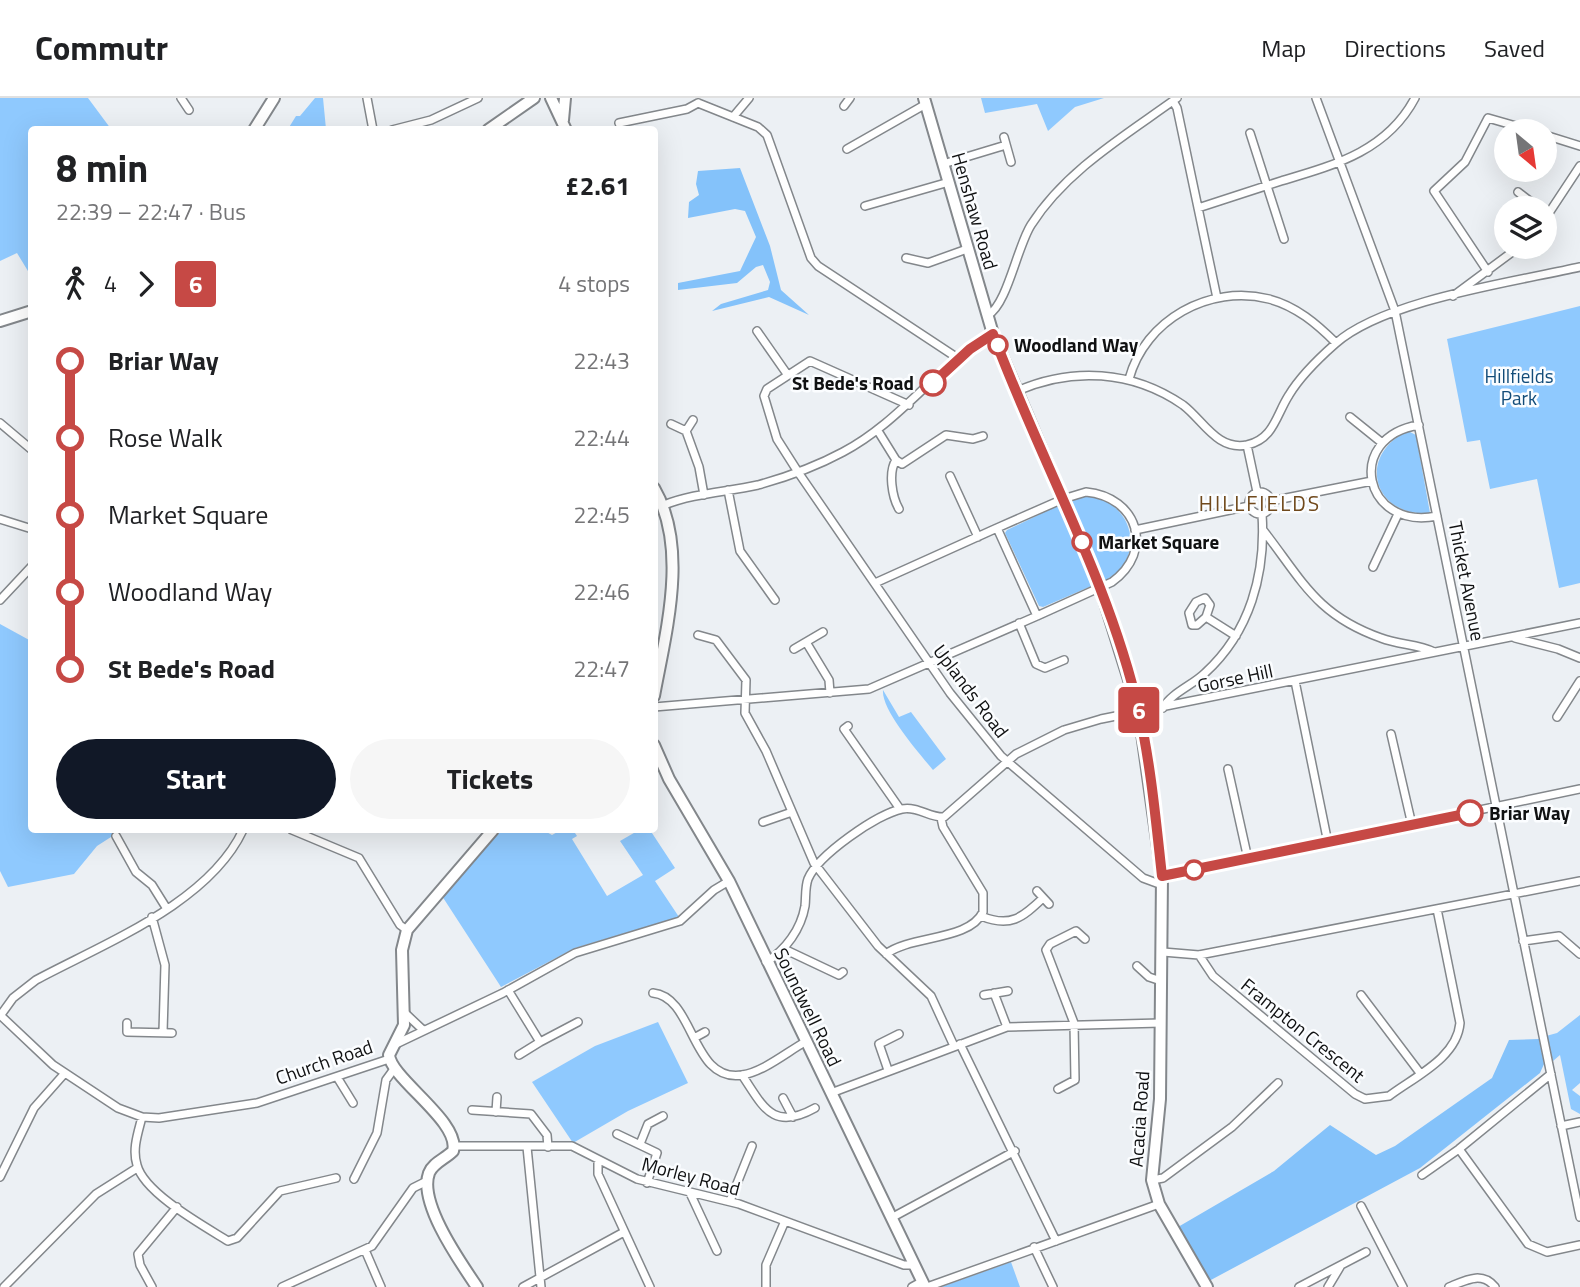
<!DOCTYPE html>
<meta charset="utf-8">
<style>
body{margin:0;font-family:"Titillium Web",sans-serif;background:#f6f6f6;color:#202124;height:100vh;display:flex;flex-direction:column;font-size:26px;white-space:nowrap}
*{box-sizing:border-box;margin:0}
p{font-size:23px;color:#757577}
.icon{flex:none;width:38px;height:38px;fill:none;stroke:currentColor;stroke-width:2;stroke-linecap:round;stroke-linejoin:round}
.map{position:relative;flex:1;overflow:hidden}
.side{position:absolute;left:28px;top:28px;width:630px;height:707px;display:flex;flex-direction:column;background:#fff;border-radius:7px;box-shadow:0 7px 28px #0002}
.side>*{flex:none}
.badge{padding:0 14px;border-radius:5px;font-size:24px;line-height:46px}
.needle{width:46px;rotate:151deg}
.buttons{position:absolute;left:1494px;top:21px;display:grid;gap:14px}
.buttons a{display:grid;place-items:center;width:63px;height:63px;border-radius:50%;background:#fff;box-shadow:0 7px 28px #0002;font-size:35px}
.map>.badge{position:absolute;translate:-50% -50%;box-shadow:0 0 0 4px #fff}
.legs{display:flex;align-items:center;gap:10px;height:77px;padding:0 28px;font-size:23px}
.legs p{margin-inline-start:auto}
.summary{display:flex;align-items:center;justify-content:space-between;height:119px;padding:0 28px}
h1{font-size:38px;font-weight:700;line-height:52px}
.button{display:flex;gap:14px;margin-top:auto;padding:14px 28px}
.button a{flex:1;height:80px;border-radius:42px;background:#111827;color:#fff;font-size:28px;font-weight:700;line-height:80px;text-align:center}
.button a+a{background:#f6f6f6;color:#202124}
ul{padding:0 28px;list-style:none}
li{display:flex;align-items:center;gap:24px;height:77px;font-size:26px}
li i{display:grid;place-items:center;width:10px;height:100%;margin:0 9px;background:currentColor}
li i::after{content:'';width:18px;height:18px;margin:-9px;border:5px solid;border-radius:50%;background:#fff}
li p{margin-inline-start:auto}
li:first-child i{background:linear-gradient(#0000 50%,currentColor 0)}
li:last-child i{background:linear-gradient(currentColor 50%,#0000 0)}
header{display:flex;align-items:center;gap:42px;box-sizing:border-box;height:98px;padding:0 35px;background:#fff;border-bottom:2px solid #e0e0e0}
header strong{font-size:33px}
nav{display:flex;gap:38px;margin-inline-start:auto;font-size:24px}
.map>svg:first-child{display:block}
</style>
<header>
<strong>Commutr</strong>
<nav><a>Map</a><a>Directions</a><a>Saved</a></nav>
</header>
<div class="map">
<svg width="1580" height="1189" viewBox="0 0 1580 1189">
<rect width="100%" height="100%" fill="#ecf0f4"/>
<!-- green -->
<path fill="#8fc9fe" d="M0 0H88L111 31 32 32 31 178 17 155 0 163Z
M315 0H323L326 31H288L296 18H300Z
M981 0H1104L1075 9 1048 33 1037 6 985 15Z
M1580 208V485L1559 490 1537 381 1490 391 1480 342 1467 344 1447 241Z
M1408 333 1416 337 1430 415C1373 420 1356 357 1408 333Z
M1087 398C1134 402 1148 462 1104 483L1071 402Z
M1059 407 1094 487 1043 509 1039 508 1005 435 1007 432Z
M0 526 31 543 32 732H114L111 739 97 748 74 776 8 789 0 773Z
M883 592 899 619 911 614 946 661 933 672C919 655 881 612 883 592Z
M502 732H543L552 737 561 732H573L577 738 572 741 607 798 643 777 620 743 639 732H650L675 770 655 783 679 819 575 850 501 889 442 798Z
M1580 917V985L1572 992 1580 998V1016L1571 1011 1560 957 1553 963 1546 938 1557 935Z
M658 924 688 985 628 1013 573 1045 532 984 595 948Z
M1011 1164 1020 1189H941Z"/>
<!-- forest -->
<path fill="#84c2fa" d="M740 70 770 148 781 192 809 217 769 199 712 213 721 206 768 192 770 184 763 167 756 169 737 185 678 192V185L740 173 756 139 745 113 735 111 688 120 689 104 699 97 696 86 698 73Z
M1539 941 1544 966 1540 975 1420 1070 1209 1183 1178 1129 1274 1073 1330 1027 1376 1057 1395 1048 1492 980 1509 942Z"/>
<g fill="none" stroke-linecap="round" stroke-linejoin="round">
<!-- street casing -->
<g stroke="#83878b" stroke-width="10">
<path id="street" d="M181 0 189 12
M367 0 373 32
M1316 0 1395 213 1580 1119
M1173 3 1177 10 1217 200
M698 5 758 29 767 37 811 160 818 168 959 261
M844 8 850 0
M733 19 749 0
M619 25 687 11 698 5
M392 32 431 22 478 0
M1250 35 1284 141
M1545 37 1580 48
M1004 39 1011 64
M847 51 926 6
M943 66 1006 47
M1518 94 1539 110
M865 108 949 84
M1198 110C1226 101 1253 92 1281 83 1335 67 1387 53 1415 0
M1545 121 1580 68
M906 160 928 165 967 151
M1488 174 1434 93 1465 64 1488 20 1533 33
M1453 198 1519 149
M988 217C1007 207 1017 149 1031 127 1066 72 1126 37 1177 0
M757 233 787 276
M1129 281C1145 222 1209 186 1269 201 1296 208 1317 226 1336 245
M1017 293C1072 269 1132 272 1183 307 1203 322 1217 353 1247 347 1274 341 1276 317 1289 297 1301 277 1318 261 1335 246 1384 202 1514 184 1580 169
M909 307 810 263 767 291 764 298 777 341 798 374 950 595 1001 658 1143 780 1162 787
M1350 319 1381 344
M0 325 32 352
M671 326 686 333 699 369 704 397
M1419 327C1344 339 1363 433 1437 418
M686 333 693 322
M878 333 896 362 902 366 946 337 973 341 983 338
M1247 347 1257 394
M896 362C888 374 892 399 899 411
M950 378 978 439
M728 392 740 453 775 502
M1249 405a11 11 0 1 1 22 0a11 11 0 1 1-22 0Z
M1086 394C1138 399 1155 453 1112 484L1037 518 997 430 1063 401Z
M1271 403 1372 383
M664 407C694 395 727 394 758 387 787 379 817 368 843 354 902 323 939 265 993 236
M0 421 32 431
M1135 432 1249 408
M1263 432C1302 482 1316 517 1381 540 1399 547 1418 546 1434 554
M1373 469 1398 416
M875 485 997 430
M1205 500 1210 507 1206 519 1197 527H1192L1189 515 1196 504Z
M0 502 32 468
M1206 519 1236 538
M1019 525 1036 566 1045 570 1064 562
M698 537 716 542 746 582 745 615 766 653 814 765 878 848 931 898 954 948
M1515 540 1558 551 1580 560
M806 544 829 582 830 595
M794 551 823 534
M1295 583 1328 745
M654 609 869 591 1037 518
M1163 610C1171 595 1193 587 1205 575 1250 534 1266 476 1262 416
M1557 619 1580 583
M848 628 844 631 900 711
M1391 636 1412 727
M1228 671 1248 761
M763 724 792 714
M292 732 359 760 400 827 407 832
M116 738 136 774 152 787 167 811
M1162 778 1580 691
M1037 793 1049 806
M981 818C1010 830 1022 820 1043 800
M152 819 165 867 163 934
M1523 843 1559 838 1580 856
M784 851 839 877 843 874
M1163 854 1199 857 1580 783
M886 856C911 837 969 843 983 814V795L943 729 941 720
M1199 857 1213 878 1355 996 1365 1001 1389 998C1414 979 1457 960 1460 925L1437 811
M766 864C786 852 801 831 805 808 806 799 805 789 808 781 818 757 877 716 902 711 918 708 930 720 944 719L1016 656 1064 632 1101 621 1580 525
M1137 868 1149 879 1161 883
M508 892 540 944 578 924
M653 895C695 899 691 985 742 977 763 974 787 954 805 944
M994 895 1007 929
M984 897 1008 893
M1361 897 1420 975
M405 915 423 932
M0 917 53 967 118 1010 142 1019 159 1020 257 1005 389 961
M0 918 13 900 36 882C105 845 209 805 243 732
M127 925V934L172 935
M694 940 705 934
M396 946 503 895 575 855 680 823 714 792 729 783
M960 946 1056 1143
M519 957 540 944
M888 972 879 946 899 936
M742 977C763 1008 772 1034 815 1010
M337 979 353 1005
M1058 991 1075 982 1074 925 1046 852 1050 846 1076 833 1085 841
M831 995 1007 929 1161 925
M783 1000 793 1019
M472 1012 531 1016 547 1037 548 1049
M496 1014 497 999
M142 1019C138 1035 132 1051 137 1067 144 1095 204 1128 228 1143L237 1140 280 1093 336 1080
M1561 1028 1580 1024
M617 1036 657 1055 647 1085
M640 1046 648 1026 663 1018
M454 1048H572L637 1081 739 1106 904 1167H915
M527 1049 541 1189
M1459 1051 1528 1146 1547 1154 1580 1147
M598 1062V1076L650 1189
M1422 1077 1459 1051 1551 976
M0 1079 34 1010 65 975
M354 1081 377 1035 386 982 394 971
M1152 1082 1163 1080 1232 1029 1278 985
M690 1095 717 1153
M730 1103 752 1048
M1361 1108 1403 1189
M893 1119 1015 1053
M1034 1149 1053 1189
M365 1152 381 1189
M4 1189 96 1096 137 1070
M152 1189 140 1167 138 1156 177 1109
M282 1189 372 1148 413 1090 427 1083
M523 1189 624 1134
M766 1189V1167L785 1123
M912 1189 923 1183
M927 1189 1159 1106
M1299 1189 1366 1154
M1328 1189 1340 1169
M1449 1189C1466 1182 1482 1173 1495 1189"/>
</g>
<!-- secondary casing -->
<g stroke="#83878b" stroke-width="14">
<path id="secondary" d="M924 0 993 236 1100 489 1139 614 1162 778 1160 1001 1152 1082 1159 1106 1207 1189
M254 32 274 0
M488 32 534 0
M0 223 32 213
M477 1189C461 1165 418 1105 429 1075 433 1065 445 1061 453 1053 461 1024 391 981 389 957L404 927 402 852 407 832 493 732"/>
</g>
<!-- primary casing -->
<g stroke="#83878b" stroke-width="14">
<path id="primary" d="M551 0 566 32
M563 22 565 0
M654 390C689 450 666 533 654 598
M654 647 669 681 729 783 925 1189"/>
</g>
<!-- street -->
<use href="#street" stroke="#fff" stroke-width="7"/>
<!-- secondary -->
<use href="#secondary" stroke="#fff" stroke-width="10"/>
<!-- primary -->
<use href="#primary" stroke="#fff" stroke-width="10"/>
</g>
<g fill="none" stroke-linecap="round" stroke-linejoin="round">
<!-- line-1 casing -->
<g stroke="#fff" stroke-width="16">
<path id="line-1" d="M933 285 970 251 993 236C1040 362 1109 482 1139 614 1151 668 1156 724 1162 778L1470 715"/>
</g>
<!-- line-1 -->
<use href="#line-1" stroke="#c64945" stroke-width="10"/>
</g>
<!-- markers -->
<g fill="#fff" stroke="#c64945" stroke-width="3.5">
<circle cx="998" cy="247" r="9"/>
<circle cx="933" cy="285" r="12"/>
<circle cx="1082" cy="444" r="9"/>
<circle cx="1470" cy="715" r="12"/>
<circle cx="1194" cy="772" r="9"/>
</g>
<g text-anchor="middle" stroke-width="5" stroke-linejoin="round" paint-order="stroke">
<!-- street labels -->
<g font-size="19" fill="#101112" stroke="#fbfdff">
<text transform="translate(975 113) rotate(74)" y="7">Henshaw Road</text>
<text transform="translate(1467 483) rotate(79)" y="7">Thicket Avenue</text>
<text transform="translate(1235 580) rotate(-12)" y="7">Gorse Hill</text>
<text transform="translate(971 593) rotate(53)" y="7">Uplands Road</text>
<text transform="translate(808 909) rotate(64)" y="7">Soundwell Road</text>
<text transform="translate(1303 932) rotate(39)" y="7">Frampton Crescent</text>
<text transform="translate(324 964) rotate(-19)" y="7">Church Road</text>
<text transform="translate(1139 1021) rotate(-86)" y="7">Acacia Road</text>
<text transform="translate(691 1078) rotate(15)" y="7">Morley Road</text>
</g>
<!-- stop labels -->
<g font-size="19" font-weight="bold" fill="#101112" stroke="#fbfdff" text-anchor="start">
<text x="1014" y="254">Woodland Way</text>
<text x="914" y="292" text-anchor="end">St Bede's Road</text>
<text x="1098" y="451">Market Square</text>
<text x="1489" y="722">Briar Way</text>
</g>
<!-- park labels -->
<g font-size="19" fill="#124c79" stroke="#fbfdff">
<text x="1519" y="285">Hillfields<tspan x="1519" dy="22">Park</tspan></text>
</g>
<!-- neighbourhood labels -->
<g font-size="21" letter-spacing="2" fill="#70491c" stroke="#fbfdff">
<text x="1260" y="413">HILLFIELDS</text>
</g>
</g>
</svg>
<div class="buttons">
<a><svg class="needle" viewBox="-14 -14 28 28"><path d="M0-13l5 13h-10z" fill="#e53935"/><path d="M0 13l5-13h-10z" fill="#757577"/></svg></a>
<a><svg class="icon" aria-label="layers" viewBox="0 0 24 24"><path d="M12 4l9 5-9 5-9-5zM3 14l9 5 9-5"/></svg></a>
</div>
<b class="badge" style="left:1139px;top:612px;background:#c64945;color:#fff">6</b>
<section class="side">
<div class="summary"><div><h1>8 min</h1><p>22:39 – 22:47 · Bus</p></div><b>£2.61</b></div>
<div class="legs"><svg class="icon" aria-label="walk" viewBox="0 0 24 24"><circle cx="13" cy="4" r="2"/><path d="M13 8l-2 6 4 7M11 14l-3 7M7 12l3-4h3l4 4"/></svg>4<svg class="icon" aria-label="forward" viewBox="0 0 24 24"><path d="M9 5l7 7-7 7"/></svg><b class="badge" style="background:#c64945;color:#fff">6</b><p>4 stops</p></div>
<ul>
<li><i style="color:#c64945"></i><b>Briar Way</b><p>22:43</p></li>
<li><i style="color:#c64945"></i><span>Rose Walk</span><p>22:44</p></li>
<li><i style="color:#c64945"></i><span>Market Square</span><p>22:45</p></li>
<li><i style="color:#c64945"></i><span>Woodland Way</span><p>22:46</p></li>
<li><i style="color:#c64945"></i><b>St Bede's Road</b><p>22:47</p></li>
</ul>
<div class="button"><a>Start</a><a>Tickets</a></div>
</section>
</div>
